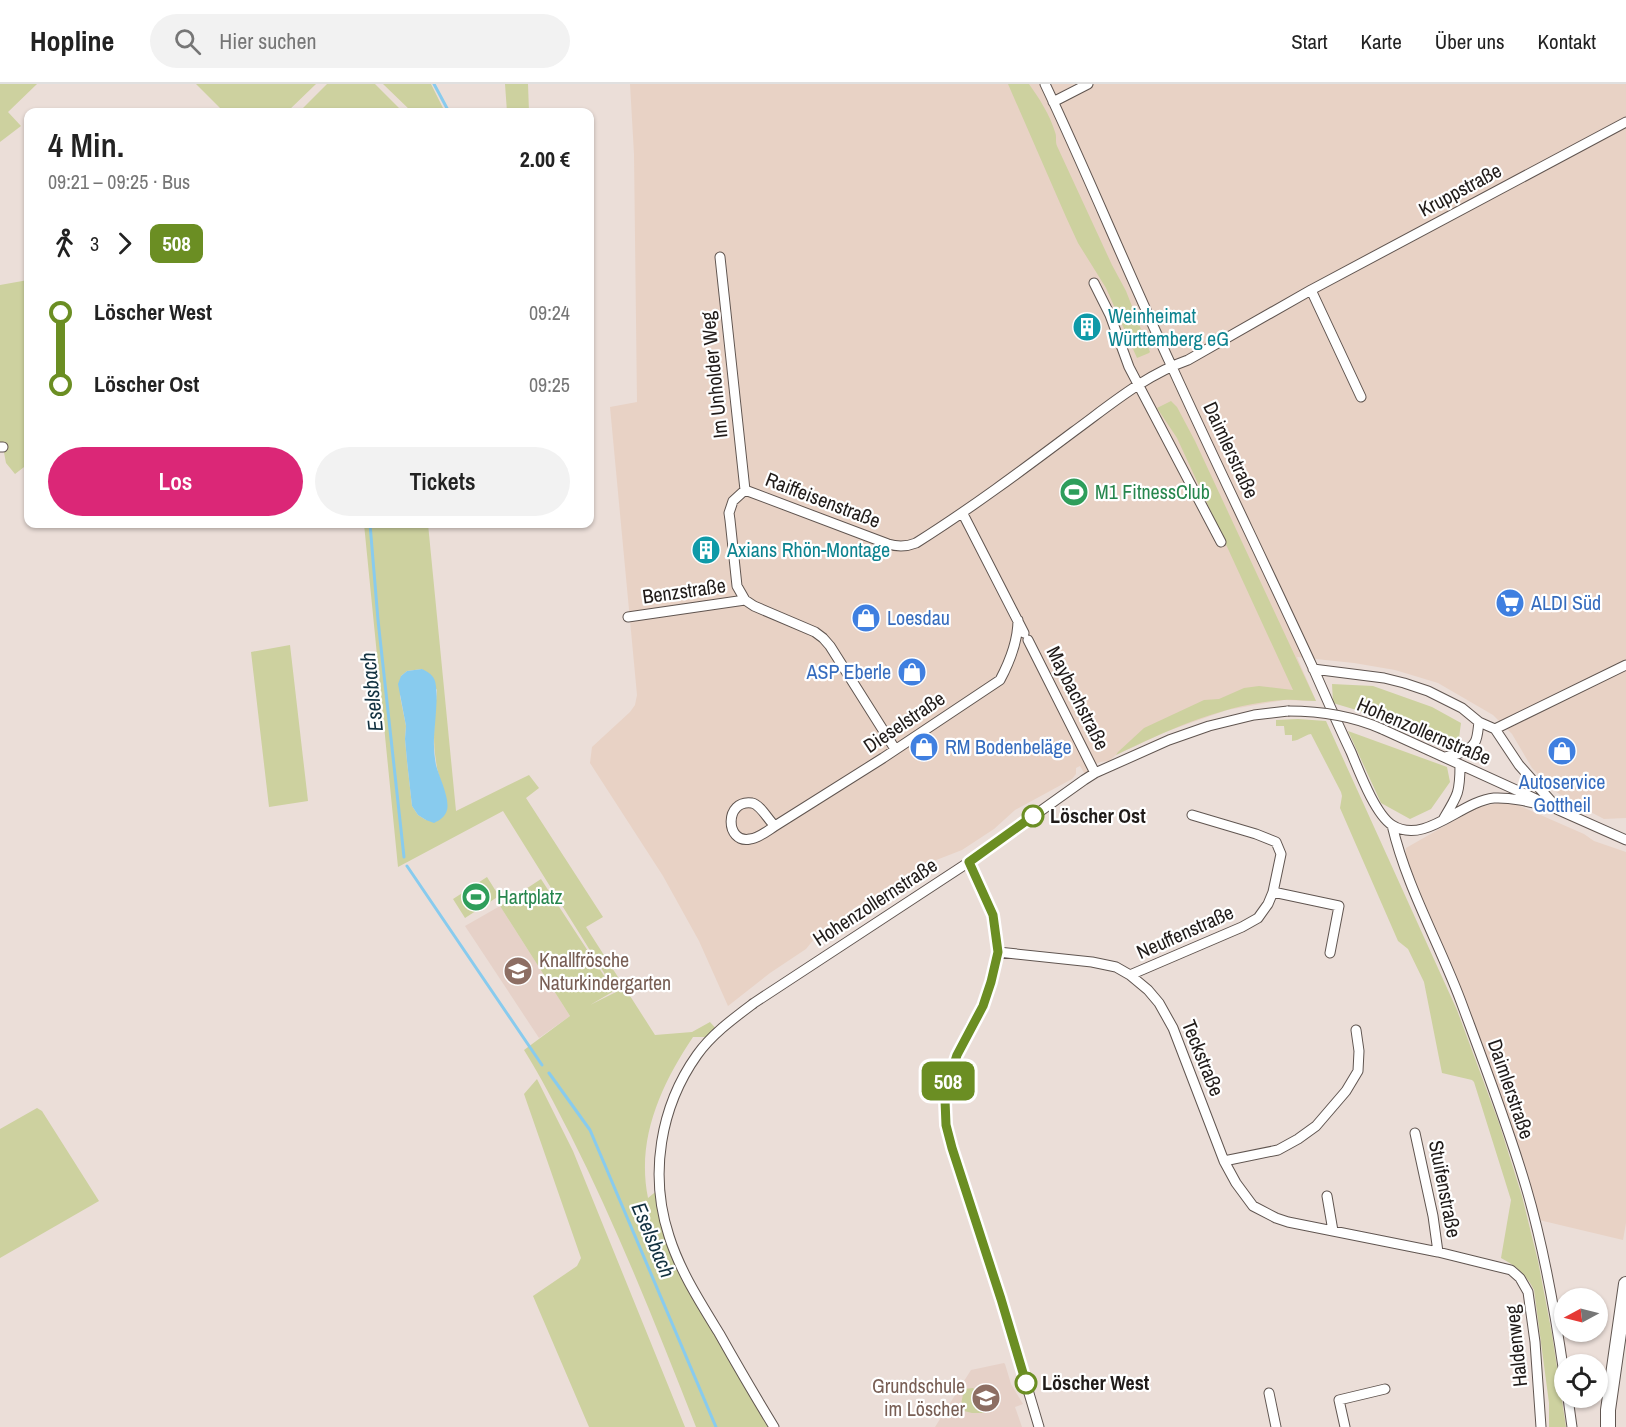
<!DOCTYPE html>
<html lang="de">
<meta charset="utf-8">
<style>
body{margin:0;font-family:"Archivo Narrow",sans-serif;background:#f2f2f2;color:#222;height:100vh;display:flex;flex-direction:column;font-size:22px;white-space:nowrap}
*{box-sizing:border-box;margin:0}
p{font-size:20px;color:#767676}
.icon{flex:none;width:33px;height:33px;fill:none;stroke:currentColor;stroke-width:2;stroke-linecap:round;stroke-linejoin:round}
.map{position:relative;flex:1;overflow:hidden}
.details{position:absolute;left:24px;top:24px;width:570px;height:420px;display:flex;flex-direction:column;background:#fff;border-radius:12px;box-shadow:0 2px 4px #0004}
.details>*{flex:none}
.badge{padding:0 12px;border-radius:9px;font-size:21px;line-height:39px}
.needle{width:39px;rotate:263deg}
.buttons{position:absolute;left:1554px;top:1204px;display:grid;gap:12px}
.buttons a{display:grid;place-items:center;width:54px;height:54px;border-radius:50%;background:#fff;box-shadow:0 2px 4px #0004;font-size:30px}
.map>.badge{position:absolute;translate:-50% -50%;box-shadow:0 0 0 3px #fff}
.legs{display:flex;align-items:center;gap:9px;height:66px;padding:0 24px;font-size:20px}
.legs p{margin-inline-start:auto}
.summary{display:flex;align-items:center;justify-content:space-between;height:102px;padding:0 24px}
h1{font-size:33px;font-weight:600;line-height:45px}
.primary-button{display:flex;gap:12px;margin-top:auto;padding:12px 24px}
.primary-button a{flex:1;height:69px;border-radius:36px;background:#db2777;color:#fff;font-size:24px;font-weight:600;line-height:69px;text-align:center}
.primary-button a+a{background:#f2f2f2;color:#222}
ul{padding:0 24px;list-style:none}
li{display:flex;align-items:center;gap:21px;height:72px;font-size:22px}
li i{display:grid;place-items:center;width:9px;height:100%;margin:0 8px;background:currentColor}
li i::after{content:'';width:15px;height:15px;margin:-8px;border:4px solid;border-radius:50%;background:#fff}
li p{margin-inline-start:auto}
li:first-child i{background:linear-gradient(#0000 50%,currentColor 0)}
li:last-child i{background:linear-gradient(currentColor 50%,#0000 0)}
header{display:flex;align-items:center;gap:36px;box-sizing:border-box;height:84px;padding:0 30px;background:#fff;border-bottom:2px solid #e0e0e0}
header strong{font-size:28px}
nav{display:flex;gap:33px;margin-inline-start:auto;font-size:21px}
.search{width:420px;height:54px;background:#f2f2f2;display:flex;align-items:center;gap:15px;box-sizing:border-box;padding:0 21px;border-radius:33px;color:#767676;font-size:22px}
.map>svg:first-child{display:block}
</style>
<header>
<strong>Hopline</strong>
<div class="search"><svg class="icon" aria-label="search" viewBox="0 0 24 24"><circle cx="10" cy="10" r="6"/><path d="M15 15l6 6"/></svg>Hier suchen</div>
<nav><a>Start</a><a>Karte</a><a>Über uns</a><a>Kontakt</a></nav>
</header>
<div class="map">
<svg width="1626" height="1343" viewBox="0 0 1626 1343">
<rect width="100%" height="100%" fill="#ebded8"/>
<!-- built -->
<path fill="#e6d1c8" d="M500 822 570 932 539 954 465 842Z
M1004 1279 1005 1280 1011 1300 1023 1320 1015 1323 1022 1343H935L971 1286Z"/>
<!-- industrial -->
<path fill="#e8d2c5" d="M630 0H1626V734L1604 735 1581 723 1556 708 1532 684 1512 650 1493 631 1438 599 1395 586 1354 579 1297 573 1316 617 1284 616 1227 626 1165 648 1116 671 1109 677 1100 678 1090 683 1086 692 1080 682 1076 684V690L1072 695 1015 726 994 745 962 766 926 780 823 848 815 854 806 865 770 889 728 922 699 857 663 792 590 679 592 663 630 628 635 621 637 611 610 323 637 318 634 70Z
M1502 718 1518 721 1584 750 1594 757 1626 768V1139L1623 1156 1539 1136 1488 978 1455 889 1409 787 1405 772 1406 764 1476 724Z"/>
<!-- green -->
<path fill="#cdd19f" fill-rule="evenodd" d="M0 0H37L8 28 21 42 0 58Z
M196 0H316L287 28H224Z
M327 0H375L403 28H299Z
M383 0H431L445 28H412Z
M505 0H528L529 28H507Z
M1008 0H1029C1039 14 1050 31 1055 48 1057 53 1055 57 1057 62L1112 181 1126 207 1150 268 1149 269 1137 274 1106 204 1078 159 1066 133Z
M28 196V380L15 390 6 379 3 363H0V201Z
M1171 317 1177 323 1195 357 1316 617C1305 617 1294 615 1284 616 1224 620 1169 646 1116 671L1118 668 1144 644 1204 616 1219 615 1244 604 1259 602 1293 606 1177 354 1157 324Z
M364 440H428L456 727 529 691 539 704 526 714 603 833 586 843 655 951 692 948 710 938 719 948 707 953H693C661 1001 636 1055 648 1114L659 1105 670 1155 774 1343H696C657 1244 618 1145 570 1050 555 1021 541 993 524 966L570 932 500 822 541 795 614 907 590 921 616 908 503 727 398 783ZM422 585 437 606C435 629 432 653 436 677 437 689 443 702 446 714L426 736 418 731 412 722 407 677 405 655 406 642 400 612 401 592 407 587Z
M290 561 308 717 269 723 251 568Z
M1332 600 1373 602 1432 623 1461 639 1459 654 1446 662 1363 628 1333 619Z
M1298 635 1326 637 1457 926 1499 1039 1522 1112 1538 1177 1552 1250 1566 1343H1549V1319L1534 1206C1526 1190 1516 1182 1501 1174L1511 1116 1474 998 1472 996 1442 989 1424 898 1408 865 1398 857 1340 724 1342 712 1341 708 1311 650C1304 651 1301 656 1292 657V651H1285L1284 642H1276V636Z
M1348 647 1447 683 1450 698 1431 725 1410 735 1381 719Z
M487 793 499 812 465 834 453 815Z
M537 995 573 1067 685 1343H589L533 1212 577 1182 581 1174 524 1010Z
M37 1024 42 1027 99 1117 0 1174V1045Z
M973 1304C980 1309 980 1321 984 1329H972L960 1326 964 1305Z"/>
<!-- water -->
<path fill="#88cbee" d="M422 585C426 587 430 589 433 593 441 603 433 647 434 662 434 668 435 675 436 681 439 693 450 714 447 726 445 733 440 736 434 739L426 736 418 731 412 722 407 677 405 655 406 642 398 600 401 592 407 587Z"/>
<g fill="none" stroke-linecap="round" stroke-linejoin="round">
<!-- stream -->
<path stroke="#88cbee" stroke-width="3" d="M434 0 449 28
M370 440 378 536 404 773
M407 782 542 981
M549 989 590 1046 716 1343"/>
<!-- street casing -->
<g stroke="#605550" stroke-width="11">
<path id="street" d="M1045 0C1089 93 1128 189 1172 283 1218 384 1267 484 1314 586 1326 613 1338 641 1351 668 1359 687 1375 730 1392 741 1425 762 1461 717 1494 714 1515 713 1537 720 1558 725
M1053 18 1088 0
M720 173 745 406
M1094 199 1110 231 1129 283 1221 458
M1311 206 1361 313
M0 363H3
M963 430 1024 549
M628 533 745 516
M1028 556 1095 689
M1313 585 1384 594 1404 599 1428 607 1462 624 1479 638 1495 645 1519 681 1558 725
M1382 645 1536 715
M1495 645 1626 581
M895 665 830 562 823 554 815 548 754 522 745 516 737 502 730 436 729 429 733 417 745 406 888 460C898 463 906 463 916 459 970 425 1021 387 1073 348 1110 321 1145 291 1188 276L1311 206 1626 38
M1445 673C1455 671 1469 668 1475 658 1478 653 1478 644 1479 638
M1554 724 1626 756
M1444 734C1458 711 1460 708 1460 681
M1392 741C1407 805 1441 862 1463 923 1485 982 1508 1042 1526 1103 1544 1164 1555 1227 1564 1290
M775 742C768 736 761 721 752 719 724 715 725 760 750 755 759 754 767 747 775 742L883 674 1000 596C1009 579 1018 556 1018 536
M969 778 993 831 998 868 991 898 983 922 971 942 957 971 947 1002 945 1016 946 1041 963 1098 1001 1215 1039 1343
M1273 808 1339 822 1330 869
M998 868 1092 878 1116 883 1130 891 1148 906 1159 919 1173 944 1224 1077 1236 1099 1253 1122 1276 1134 1288 1138 1438 1168 1511 1186 1520 1194 1528 1208 1535 1258 1541 1343
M1130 891 1242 843 1258 834 1268 820 1273 808 1281 770 1276 758 1256 750 1192 731
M1415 1049 1433 1132 1438 1168
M1224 1077 1278 1066 1298 1055 1316 1042 1346 1007 1358 987 1359 967 1356 946
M1327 1112 1333 1147
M1269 1309 1276 1343
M1568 1314 1572 1343
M774 1343C755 1312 737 1281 719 1249 700 1218 680 1187 669 1152 649 1091 660 1023 697 971 712 950 734 934 754 919L969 778 1084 696 1095 689 1169 656 1209 642 1254 631 1288 627
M1345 1343 1339 1316 1385 1305"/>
</g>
<!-- secondary casing -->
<g stroke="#605550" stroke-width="16">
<path id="secondary" d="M1608 1343V1326L1626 1200"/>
</g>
<!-- street -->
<use href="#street" stroke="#fff" stroke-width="9"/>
<!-- secondary -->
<use href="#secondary" stroke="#fff" stroke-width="14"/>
<!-- street-bridge casing -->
<g stroke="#605550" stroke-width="11" stroke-linecap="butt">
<path id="street-bridge" d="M1288 627C1321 627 1353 632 1382 645"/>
</g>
<!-- street-bridge -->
<use href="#street-bridge" stroke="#fff" stroke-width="9"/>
</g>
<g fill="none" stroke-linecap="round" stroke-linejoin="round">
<!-- line-1 casing -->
<g stroke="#fff" stroke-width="14">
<path id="line-1" d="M1026 1299 1001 1215 952 1064 946 1041 945 1016 947 1002 957 971 983 922 991 898 998 868 993 831 969 778 1033 732"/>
</g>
<!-- line-1 -->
<use href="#line-1" stroke="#6b8e23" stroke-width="9"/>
</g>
<!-- icons -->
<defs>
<g id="building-disc" transform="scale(1.5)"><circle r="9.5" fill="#0f9aa8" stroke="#fff"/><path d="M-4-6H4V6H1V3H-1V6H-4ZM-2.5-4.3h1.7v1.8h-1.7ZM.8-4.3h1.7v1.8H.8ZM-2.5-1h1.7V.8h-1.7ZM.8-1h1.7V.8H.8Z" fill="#fff"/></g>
<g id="stadium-disc" transform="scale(1.5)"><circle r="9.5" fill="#2e9e5b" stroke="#fff"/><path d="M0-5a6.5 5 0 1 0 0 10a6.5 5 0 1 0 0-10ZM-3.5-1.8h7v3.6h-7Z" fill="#fff"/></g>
<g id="supermarket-disc" transform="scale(1.5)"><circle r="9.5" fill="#3f7fe0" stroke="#fff"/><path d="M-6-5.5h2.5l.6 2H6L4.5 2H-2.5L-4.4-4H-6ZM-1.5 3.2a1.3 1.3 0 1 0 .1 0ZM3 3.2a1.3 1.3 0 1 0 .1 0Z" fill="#fff"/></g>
<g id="shop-disc" transform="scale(1.5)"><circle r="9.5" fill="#3f7fe0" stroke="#fff"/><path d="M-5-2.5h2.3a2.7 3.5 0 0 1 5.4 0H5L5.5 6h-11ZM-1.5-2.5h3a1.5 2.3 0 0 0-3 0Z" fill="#fff"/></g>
<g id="school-disc" transform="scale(1.5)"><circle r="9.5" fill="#8d6e63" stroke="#fff"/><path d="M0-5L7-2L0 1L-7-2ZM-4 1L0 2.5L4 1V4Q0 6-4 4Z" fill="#fff"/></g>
</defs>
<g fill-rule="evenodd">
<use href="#building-disc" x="1087" y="243"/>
<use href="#stadium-disc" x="1074" y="408"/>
<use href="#building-disc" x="706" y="466"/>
<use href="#supermarket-disc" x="1510" y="519"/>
<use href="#shop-disc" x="866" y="534"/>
<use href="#shop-disc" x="912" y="588"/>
<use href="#shop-disc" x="924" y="663"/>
<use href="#shop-disc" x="1562" y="667"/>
<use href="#stadium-disc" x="476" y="813"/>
<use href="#school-disc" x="518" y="887"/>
<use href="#school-disc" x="986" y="1314"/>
</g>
<!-- markers -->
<g fill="#fff" stroke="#6b8e23" stroke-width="3">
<circle cx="1033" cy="732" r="10"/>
<circle cx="1026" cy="1299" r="10"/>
</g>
<g text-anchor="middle" stroke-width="4.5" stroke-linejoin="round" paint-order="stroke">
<!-- street labels -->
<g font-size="20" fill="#201b19" stroke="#fff">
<text transform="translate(1460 106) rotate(-28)" y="7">Kruppstraße</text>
<text transform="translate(714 291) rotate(-96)" y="7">Im Unholder Weg</text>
<text transform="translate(1231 366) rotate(65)" y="7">Daimlerstraße</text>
<text transform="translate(823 416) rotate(21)" y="7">Raiffeisenstraße</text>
<text transform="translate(684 507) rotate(-8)" y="7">Benzstraße</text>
<text transform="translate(1078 614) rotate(63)" y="7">Maybachstraße</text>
<text transform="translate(904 638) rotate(-34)" y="7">Dieselstraße</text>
<text transform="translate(1424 647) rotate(23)" y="7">Hohenzollernstraße</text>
<text transform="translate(875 818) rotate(-33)" y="7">Hohenzollernstraße</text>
<text transform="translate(1185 848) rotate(-24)" y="7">Neuffenstraße</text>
<text transform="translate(1203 974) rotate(68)" y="7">Teckstraße</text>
<text transform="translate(1511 1005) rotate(71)" y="7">Daimlerstraße</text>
<text transform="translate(1445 1105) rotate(79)" y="7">Stuifenstraße</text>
<text transform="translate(1516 1262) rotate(-96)" y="7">Haldenweg</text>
</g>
<!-- culture labels -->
<g font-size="20" fill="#0d838f" stroke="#fff" text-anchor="start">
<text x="1108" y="239">Weinheimat<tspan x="1108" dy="23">Württemberg eG</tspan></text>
<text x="727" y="473">Axians Rhön-Montage</text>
</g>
<!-- leisure labels -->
<g font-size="20" fill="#27864d" stroke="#fff" text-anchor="start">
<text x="1095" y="415">M1 FitnessClub</text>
<text x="497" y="820">Hartplatz</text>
</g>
<!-- shop labels -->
<g font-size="20" fill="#366cbe" stroke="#fff" text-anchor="start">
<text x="1531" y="526">ALDI Süd</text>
<text x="887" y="541">Loesdau</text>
<text x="891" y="595" text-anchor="end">ASP Eberle</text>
<text x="945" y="670">RM Bodenbeläge</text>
<text x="1562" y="705" text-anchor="middle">Autoservice<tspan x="1562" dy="23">Gottheil</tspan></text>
</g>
<!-- stop labels -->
<g font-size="20" font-weight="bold" fill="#201b19" stroke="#fff" text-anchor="start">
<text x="1050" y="739">Löscher Ost</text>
<text x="1042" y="1306">Löscher West</text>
</g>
<!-- education labels -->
<g font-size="20" fill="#785e54" stroke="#fff" text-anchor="start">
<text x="539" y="883">Knallfrösche<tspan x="539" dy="23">Naturkindergarten</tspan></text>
<text x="965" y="1309" text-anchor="end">Grundschule<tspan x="965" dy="23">im Löscher</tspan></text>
</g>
<!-- water labels -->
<g font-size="21" font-style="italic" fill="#123140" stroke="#fff">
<text transform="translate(372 608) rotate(-96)" y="7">Eselsbach</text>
<text transform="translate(653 1156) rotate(67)" y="7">Eselsbach</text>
</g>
</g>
</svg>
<div class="buttons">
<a><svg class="needle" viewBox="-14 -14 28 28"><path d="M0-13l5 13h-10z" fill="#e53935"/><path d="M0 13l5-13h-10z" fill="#767676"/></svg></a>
<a><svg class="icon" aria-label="locate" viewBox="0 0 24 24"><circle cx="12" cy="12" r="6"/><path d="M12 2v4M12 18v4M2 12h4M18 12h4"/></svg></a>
</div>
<b class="badge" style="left:948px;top:997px;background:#6b8e23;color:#fff">508</b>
<section class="details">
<div class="summary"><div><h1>4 Min.</h1><p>09:21 – 09:25 · Bus</p></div><b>2.00 €</b></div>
<div class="legs"><svg class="icon" aria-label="walk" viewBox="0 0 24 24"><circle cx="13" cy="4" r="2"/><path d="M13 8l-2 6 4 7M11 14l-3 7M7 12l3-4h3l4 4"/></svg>3<svg class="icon" aria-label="forward" viewBox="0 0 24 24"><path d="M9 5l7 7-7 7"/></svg><b class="badge" style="background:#6b8e23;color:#fff">508</b></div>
<ul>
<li><i style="color:#6b8e23"></i><b>Löscher West</b><p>09:24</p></li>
<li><i style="color:#6b8e23"></i><b>Löscher Ost</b><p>09:25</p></li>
</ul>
<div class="primary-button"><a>Los</a><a>Tickets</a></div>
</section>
</div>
